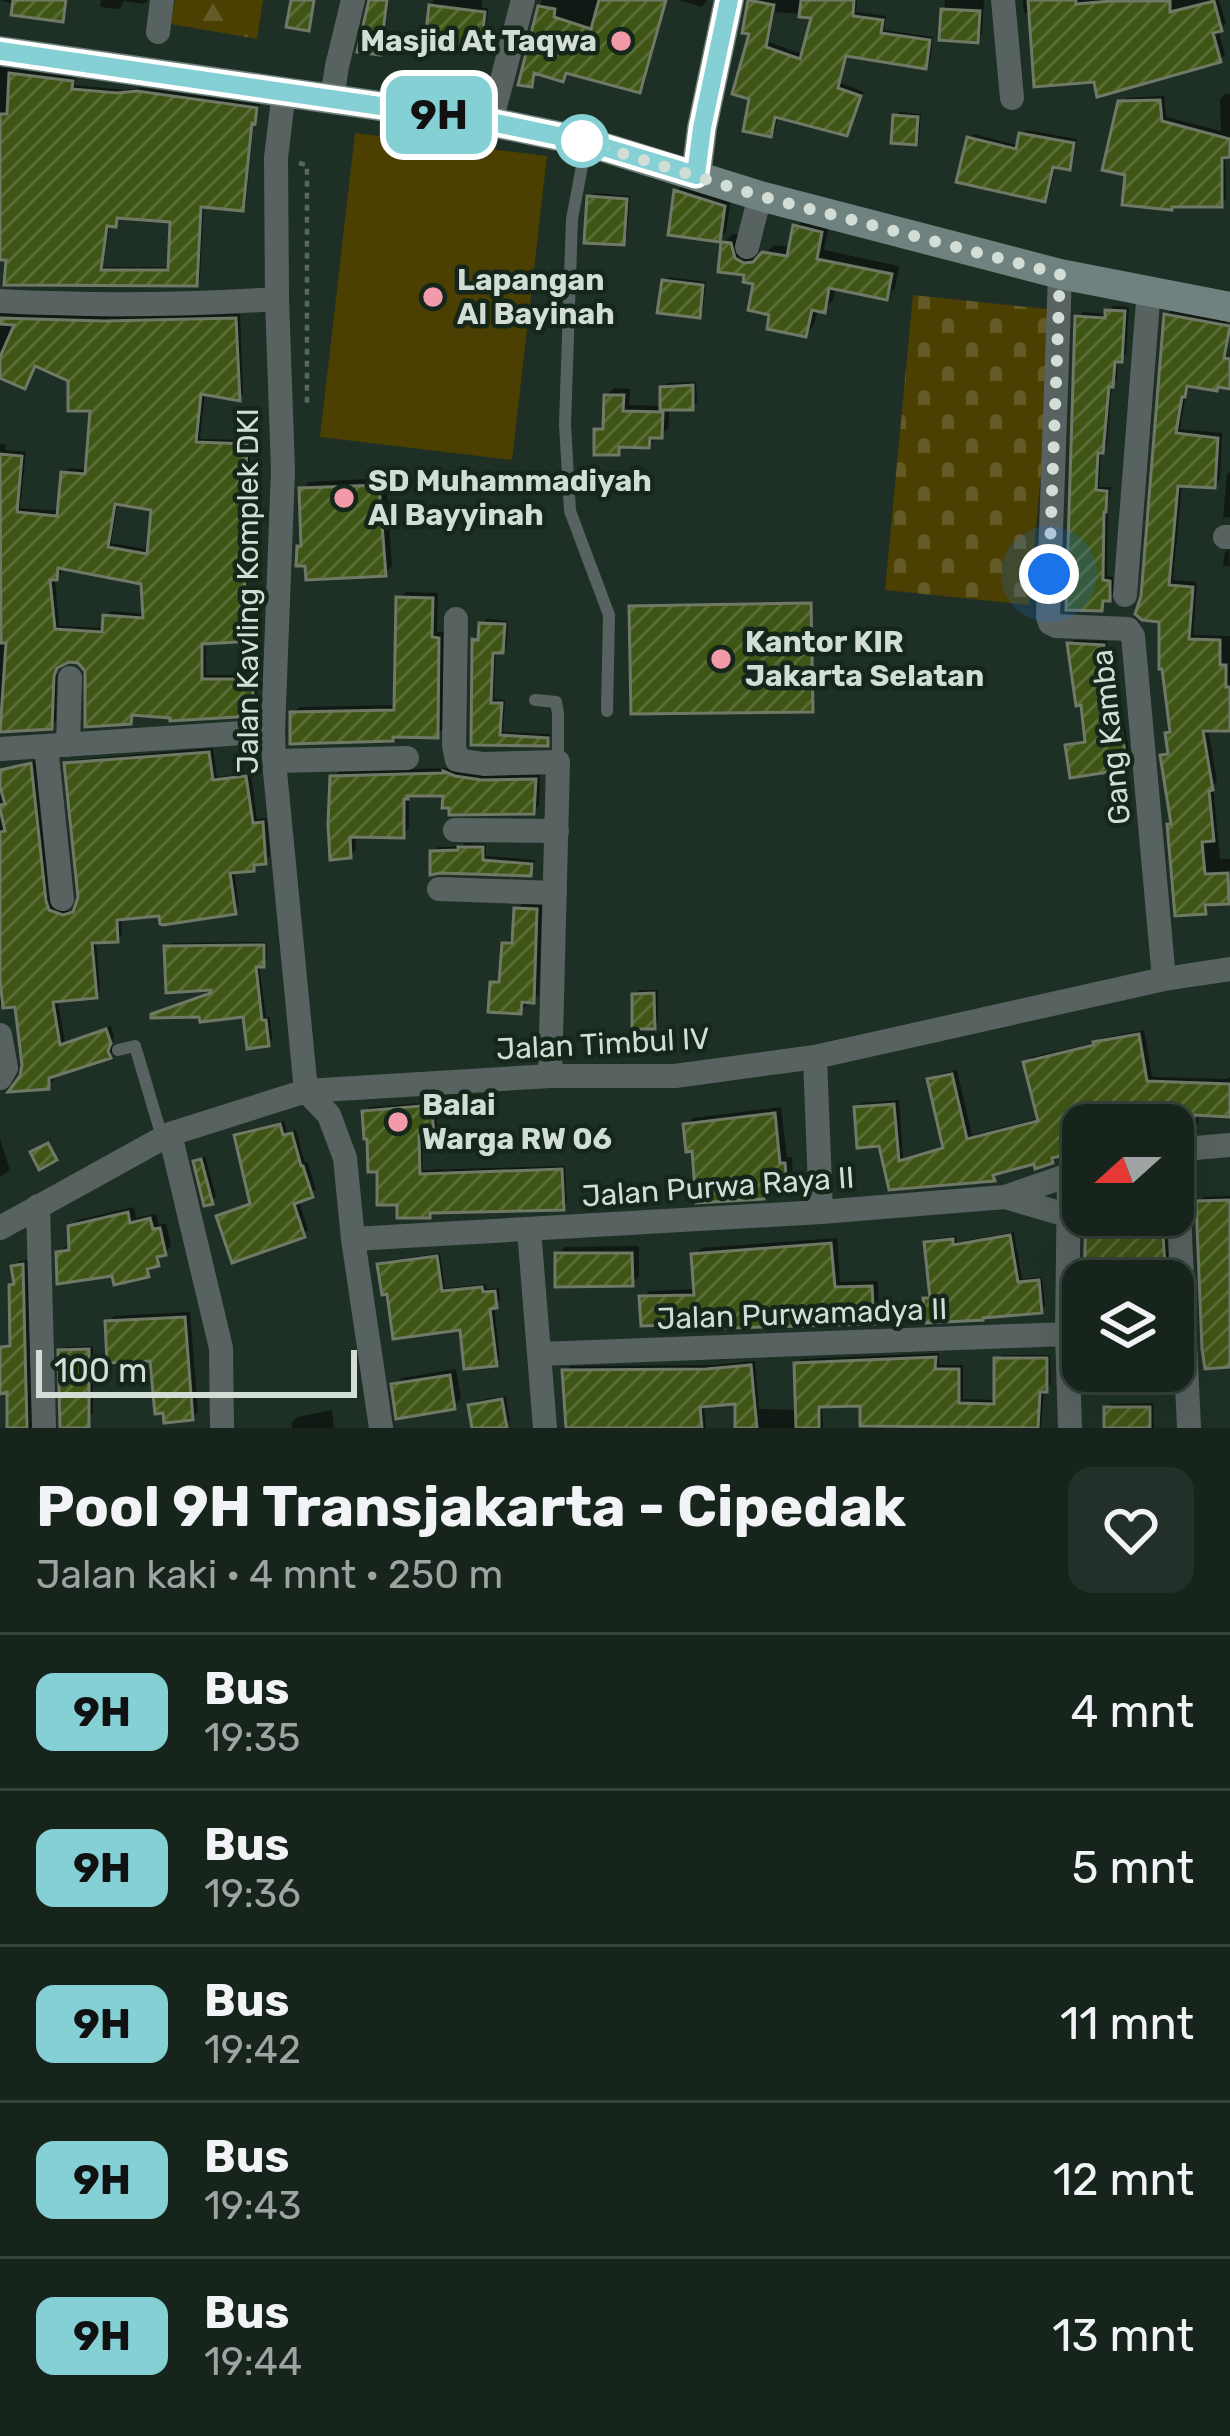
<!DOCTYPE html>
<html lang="id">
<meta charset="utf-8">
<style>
body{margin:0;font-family:Rubik,sans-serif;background:#233029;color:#f1f3f6;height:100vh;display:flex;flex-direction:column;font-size:45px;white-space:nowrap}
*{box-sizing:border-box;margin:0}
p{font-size:39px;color:#9ea4a3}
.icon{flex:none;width:66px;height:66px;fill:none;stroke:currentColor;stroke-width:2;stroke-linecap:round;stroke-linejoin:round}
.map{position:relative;height:1428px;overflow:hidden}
.drawer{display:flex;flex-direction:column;background:#16241c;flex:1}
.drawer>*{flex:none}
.badge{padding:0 24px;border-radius:18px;font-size:42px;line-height:78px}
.needle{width:78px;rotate:249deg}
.controls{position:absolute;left:1062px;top:1104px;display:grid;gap:24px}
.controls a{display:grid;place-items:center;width:132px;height:132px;border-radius:24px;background:#16241c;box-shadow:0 12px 48px #0002,0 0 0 3px #35413b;font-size:60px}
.scale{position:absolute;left:36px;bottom:30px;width:321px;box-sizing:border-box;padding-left:12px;border:6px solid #d2ddd5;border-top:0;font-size:33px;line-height:42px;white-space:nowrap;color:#d2ddd5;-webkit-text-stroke:9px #15261b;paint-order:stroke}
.you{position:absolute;width:60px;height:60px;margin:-30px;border:9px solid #fff;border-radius:50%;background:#1a73e8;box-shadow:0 0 0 18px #1a73e833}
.map>.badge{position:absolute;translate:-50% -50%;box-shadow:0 0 0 6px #fff}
.round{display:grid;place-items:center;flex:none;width:126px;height:126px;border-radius:24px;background:#233029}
.headline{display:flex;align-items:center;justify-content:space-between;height:204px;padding:0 36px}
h1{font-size:57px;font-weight:700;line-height:90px}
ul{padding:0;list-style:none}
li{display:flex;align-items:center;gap:36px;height:156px;padding:0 36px;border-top:3px solid #35413b}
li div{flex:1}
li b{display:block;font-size:45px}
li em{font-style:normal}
li .badge{min-width:132px;font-weight:700;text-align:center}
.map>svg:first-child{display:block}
</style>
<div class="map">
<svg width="1230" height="1428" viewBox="0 0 1230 1428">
<defs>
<pattern id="forest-firs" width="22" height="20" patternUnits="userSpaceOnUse" patternTransform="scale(3)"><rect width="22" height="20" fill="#4b3f01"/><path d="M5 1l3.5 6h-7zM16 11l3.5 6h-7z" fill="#645a25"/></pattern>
<pattern id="cemetery-stones" width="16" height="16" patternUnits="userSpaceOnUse" patternTransform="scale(3)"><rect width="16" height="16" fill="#4b3f01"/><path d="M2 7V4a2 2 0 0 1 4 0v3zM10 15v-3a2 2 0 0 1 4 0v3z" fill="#645a25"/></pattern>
<pattern id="building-hatch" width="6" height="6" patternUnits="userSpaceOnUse" patternTransform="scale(3)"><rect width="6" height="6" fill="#3f5515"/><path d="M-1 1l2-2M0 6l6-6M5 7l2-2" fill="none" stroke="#5a6d36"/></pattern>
</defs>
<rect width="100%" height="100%" fill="#1e3025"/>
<!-- forest -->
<path fill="url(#forest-firs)" d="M175 0H263L257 39 171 24Z"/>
<!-- cemetery -->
<path fill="url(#cemetery-stones)" d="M913 295 1056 310 1029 605 885 590Z"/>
<!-- park -->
<path fill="#4b3f01" d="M355 133 547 156 512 460 320 437Z"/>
<!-- shadow -->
<path fill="#0007" fill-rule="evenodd" d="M0 0H68L66 15 62 19Z
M101 0H148L143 4 124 1 120 9 100 7Z
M372 0H389L383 48 379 52Z
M433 0H482V8H488L485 40 480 45 428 38Z
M542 0H667L644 86 640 90 568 71 563 79 536 70 535 80 531 84 521 83Z
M679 0H707L702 7Z
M752 0H857L856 12 886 16 884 30 933 37 930 61 925 66 849 53 841 83 864 92 850 128 846 133 778 115 775 130 770 134 753 97ZM775 12 815 15 804 55 769 42Z
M945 0H984L982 34 977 39 942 37Z
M1023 0H1219L1226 24 1218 29 1225 55 1220 59 1097 79 1032 13H1024Z
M0 67 76 78 75 85 123 90 143 88 260 104 258 116 254 120 246 204 242 208 204 204 200 279 195 283 0 257ZM120 215 174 219 171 267H103L110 224H115Z
M1225 94H1230V154L1225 155 1226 199 1221 204 1128 173 1121 103 1126 98 1164 96 1166 117 1221 131 1220 99Z
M900 112 921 114 919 138 915 142 896 116Z
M1026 130 1077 139 1073 163 1069 167 1056 165 1049 195 1044 199 970 138 974 134 1020 146 1022 134Z
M684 184 731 198 726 232 719 239 677 191Z
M594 193 630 196 627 237 623 242 590 198Z
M805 218 829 224 824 250 899 266 895 288 886 297 836 286 833 300 824 310 818 308 814 325 805 334 773 312 757 281 747 272 721 270 724 243 733 234 739 235 754 255 765 254 774 245 792 247 796 227Z
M669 277 706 282 703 310 699 315 664 282Z
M1113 306 1129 307 1126 354 1118 359 1117 379 1112 384 1107 445 1101 451 1099 487H1111L1108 507 1107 576 1113 577 1114 593 1106 598V603L1101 608 1078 317 1083 312 1108 314Z
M1172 310 1227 321V326H1229L1226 379 1191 384 1186 393 1180 429 1222 433 1220 479 1214 485 1182 483 1173 580 1197 582 1193 635 1230 636V728H1208L1217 782 1213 785 1220 859H1230V898L1227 901 1209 902 1210 906 1204 911 1174 821 1164 756 1171 749 1168 734 1173 729 1162 619 1144 597 1166 315Z
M0 312 110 317 240 314 243 393 239 398 205 392 200 439 250 440V469H258L259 522 258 560 253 565H248L249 602 257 601 260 633 255 638 206 641V675H257V708L252 713 135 712 130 721 79 661 69 658 60 663 57 669 56 721 51 726 0 729V444L6 445 5 450 26 452 20 508 61 511 64 473 69 468 89 470 93 408 71 379 37 364 24 386 0 375ZM118 502 155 507 150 550 111 543ZM61 566 144 581 146 614 111 611 106 616 105 628 59 626 55 579 61 572Z
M696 382 697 402 692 407H669V428L648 445 626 444 618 452 597 430 605 423 607 396 614 388 630 389 629 405 663 406V388L667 383Z
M1230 472V517L1223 518 1227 474Z
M386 478 392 566 385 573 300 547 304 542 302 490 309 482Z
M1229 548 1230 566H1223L1224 554Z
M406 592 438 593 437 632H444L443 729 436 735 396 734 392 738 293 713 300 707 397 705 399 599Z
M486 619 508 621 507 646 502 650H496L495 669 494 699 505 700 503 732 551 734 546 743 474 742 475 641Z
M1075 640 1107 641V664L1114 663 1131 762 1127 766 1068 746 1073 742 1088 740 1084 702 1070 644Z
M213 748 217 777 251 773 257 819 267 818 270 856 253 868 234 869 239 906 234 911 121 916 122 934 117 939 96 940 100 990 95 995 57 998 65 1042 111 1026 114 1036 111 1045 114 1050 109 1055 53 1074V1081L48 1086 25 1067 17 1004 0 1005V769L35 760 49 895 54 905 62 911H72L77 909 81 899 68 765 73 760Z
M451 768 540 774 539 805 533 811 446 793H409V828L402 835 355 834 356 849 350 856 333 778 339 771Z
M465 843 486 844V856L535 860 534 868 530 873 433 852 438 847H461Z
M524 903 542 904 539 994 532 1000H527L526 1005 520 1011 493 983 500 977 505 944 511 938H515L517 909Z
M267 942V960L259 964 266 1017H270L272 1039 268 1043 246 1014 154 1015 158 1011 214 992 167 948 171 943Z
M639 990H658V1022L654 1026 635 995Z
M1144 1030 1152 1077 1227 1079 1230 1077V1115L1198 1113V1123L1192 1129 1173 1123 1083 1125V1148L1058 1153 1052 1160H1036L998 1173 993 1178 891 1187 881 1143 857 1108 862 1103 899 1100 903 1158 946 1146 931 1080 936 1075 957 1070 972 1135 1040 1118 1027 1063 1032 1057 1098 1042 1102 1038Z
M435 1102 437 1126 433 1130 422 1131 423 1170 565 1166 567 1203 563 1207 433 1210 428 1215 400 1202 380 1168 365 1112 369 1107Z
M781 1107 787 1157H792L793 1177 786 1184 770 1188 763 1196 694 1148 686 1125 693 1118Z
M284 1121 287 1132 296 1130 305 1163H308L316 1190 298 1199 308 1230 304 1234 219 1216 224 1212 253 1202 237 1136 242 1131Z
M0 1139 10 1170 0 1177Z
M205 1156 216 1197 211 1201 197 1162Z
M1230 1196V1364L1199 1203 1204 1197Z
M134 1207 136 1218 156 1214 159 1225 166 1223 171 1246 147 1274 114 1272 59 1253 65 1247 72 1246 71 1227 78 1220Z
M1088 1215H1123L1124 1232 1167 1231 1169 1281H1088Z
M1014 1232 1022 1279 1042 1277 1045 1305 1040 1310 926 1300 930 1295 927 1243 931 1239 956 1236 957 1242Z
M837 1238 840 1282 878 1281 879 1314 872 1321 728 1320 642 1298 649 1291 697 1289 695 1255 701 1248Z
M639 1246V1276L632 1283 558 1254 565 1247Z
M440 1253 445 1288 486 1284 487 1289 499 1288 500 1301 494 1306 500 1358 496 1363 462 1327 390 1291 381 1265 385 1261Z
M28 1260 34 1428H10V1387L0 1391V1354L13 1341 16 1282 14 1268 20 1261Z
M190 1312 198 1411 192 1417 166 1409 152 1358 108 1322 114 1316Z
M93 1346V1413L89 1417 61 1352 66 1347Z
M939 1353V1365H963V1399L997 1400V1360L1002 1355H1050L1051 1384 1044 1389 1041 1428H864L863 1403 822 1404 823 1428H738V1401L704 1404 706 1428H564V1422L568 1417 566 1371 570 1366 713 1365 755 1361 759 1409 799 1410 797 1364 802 1359Z
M456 1369 461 1399 454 1406 394 1386 402 1378Z
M506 1396 510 1421 505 1425 475 1428 471 1406 475 1401Z
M1153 1403 1154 1428H1107V1408L1111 1404Z
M332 1410 334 1428H292L291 1423 297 1417Z"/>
<!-- building -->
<path fill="url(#building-hatch)" stroke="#707966" stroke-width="3" fill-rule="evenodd" d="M13 0H66L63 22 11 15Z
M291 0H314L309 31 286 27Z
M369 0H387L380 55 357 52Z
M599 0H666L640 93 566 73 563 82 534 73 532 87 518 85 538 6 555 9 554 17 591 29Z
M748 0 774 5 766 47 800 59 811 18 799 17 801 0H854L853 16 883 20 881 33 930 40 926 69 846 56 838 88 861 96 847 136 775 117 771 137 743 131 749 99 732 94 749 34 742 33Z
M1028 0H1076V4L1111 1H1170V12L1214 1 1222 31 1213 33 1221 62 1097 97 1094 82 1034 87Z
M429 5 485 12 481 48 425 41Z
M941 9 980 11 978 43 939 40Z
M9 73 73 81 72 89 117 93 137 91 257 108 255 124 252 123 243 211 201 207 197 286 4 285 6 260H0V114H7ZM117 218 170 222 168 270H101L107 226 116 227Z
M1160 100 1162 121 1230 139V157L1222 158V207H1172V210L1122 205 1125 175 1102 170 1118 101Z
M893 115 918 117 916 145 891 143Z
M1019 133 1074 143 1070 170 1053 167 1045 202 956 182 967 137 1016 149Z
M674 190 725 206 720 242 668 235Z
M587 196 627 199 624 245 584 243Z
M793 225 822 232 817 259 892 274 887 300 829 288 825 313 812 310 806 337 767 329 769 315 748 310 753 284 743 282 744 275 718 272 721 242 731 243 735 258 744 263 753 262 762 252 787 256Z
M662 280 703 285 700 318 657 313Z
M1105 310 1125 311 1122 362H1115L1113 387H1109L1103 453H1098L1096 490 1107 491 1106 512H1104L1103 580 1110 581V601H1103L1102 611 1066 610 1075 316 1105 318Z
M1164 314 1230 326 1224 358 1230 359V389L1218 387 1217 391 1187 386 1185 397H1182L1176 433 1218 438 1215 488 1178 486 1169 585 1193 587 1189 639 1220 640V665H1226V687H1230V731H1203L1213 790 1209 791 1214 841 1202 842 1205 874 1228 873 1229 904 1205 905 1206 914 1175 916 1167 824H1171L1160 755 1168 754 1165 733 1170 732 1162 669H1159V622L1142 620 1135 614 1141 596Z
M0 318 104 321 236 318 240 401 201 394 196 442 247 444 246 472H254L255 529 254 568H244L246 605H253L256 641 202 644V679H253V716L170 721V718L132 715 131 724 85 727V671L78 663 69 662 57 668 54 676 52 729 0 732 6 643H1L0 454 22 456 17 512 57 516 61 472 85 474 90 411H68V381L35 366 25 389 0 378V357L14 325 0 324ZM115 504 151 510 147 554 108 547ZM58 568 141 584 143 618 103 615 102 632 55 629 50 580H57Z
M693 385V410H660V387Z
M604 395H624L623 411 663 412 662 438H650L649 448 619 447V455H594V429H603Z
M379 485 386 576 306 580 305 566H296L297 546H301L299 488Z
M396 597 433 598 432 637 439 638 438 738 393 737V741L290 744V712L394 710Z
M811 603 813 712 631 714 629 606Z
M479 623 505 624 503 653H493L492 675 491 703H502L500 735 548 738V746L471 745 472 639 478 640Z
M1067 643 1104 645V667L1110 666 1128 769 1070 778 1065 745 1085 742 1081 705 1076 706Z
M209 752 213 780 246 776 253 823 263 822 266 864 254 865V871L230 873 236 914 163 925 160 924 159 916 117 920 118 942 92 943 97 998 53 1002 60 1045 106 1029 111 1043 108 1051 111 1058 49 1078V1089L8 1092 20 1076 22 1065 15 1007 3 1008 0 979V832L5 831 0 809V805L5 804 0 787V770L31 763 46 901 49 910 63 915 73 912 78 897 64 763Z
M443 771 455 776 482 780 536 779 534 814 449 815V808H442L443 796H407L408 799H404V838L350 837 351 858 330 860 328 824 330 776 443 773Z
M458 847H483V860L532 864 531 876 440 873 430 875V851L458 850Z
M514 908 537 909 534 1003 522 1002 521 1014 488 1012 490 982H499L502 943H512Z
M264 945V967H256L262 1020H266L269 1046 247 1049 243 1017 200 1022 199 1017 151 1018V1014L211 993V990L166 993 164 946Z
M654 993 655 1029H632V994Z
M1139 1034 1147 1081 1230 1084V1117L1194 1115V1132L1178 1133H1173V1125H1083V1151L1052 1158 1053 1163 1035 1169 1034 1164 993 1175 995 1181 889 1190 879 1146 857 1148 854 1107 894 1104 899 1161 943 1148 927 1079 952 1074 967 1139 1038 1121 1023 1062 1094 1045 1093 1042Z
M431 1105 434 1133 419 1135 420 1174 562 1169 564 1210 430 1213V1218H397V1205H377V1172H368L367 1139H364L362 1111Z
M775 1113 780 1163H785L787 1187 764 1190V1199L696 1203 692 1151 686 1152 683 1124Z
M280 1124 283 1135 292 1133 301 1166H303L313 1197 294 1204 305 1237 232 1263 216 1216 250 1204 234 1135Z
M48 1143 57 1160 39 1170 30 1152Z
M201 1159 213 1204 204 1206 193 1161Z
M1230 1200V1367L1205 1369 1202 1349 1196 1201Z
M128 1212 130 1223 150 1218 153 1229 160 1228 166 1255 157 1257 159 1266 147 1269 149 1277 114 1285 112 1276 57 1284 56 1252 69 1250 68 1226Z
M1086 1215H1120V1235L1163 1234 1166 1281H1084Z
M1010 1235 1018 1282 1039 1280 1042 1313 983 1318V1320L926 1323 923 1298H930L924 1242 953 1239V1245Z
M831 1243 835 1287 872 1286 874 1324 726 1328V1323L641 1326 639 1296 694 1295 691 1254Z
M555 1253H632L633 1286 555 1287Z
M437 1256 442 1291 482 1287 483 1292 495 1291 497 1308 490 1309 497 1366 464 1369 460 1330 393 1339 387 1294 382 1295 377 1264Z
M23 1264 27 1428H7V1392L0 1394V1347L10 1346 9 1285 14 1284 11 1266Z
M185 1317 193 1420 164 1423 163 1413 155 1414 150 1361 107 1363 105 1321Z
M89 1349V1428H60L58 1350Z
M936 1357 935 1369H959V1403L994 1404V1358H1047V1392H1040L1038 1428 860 1426V1406L819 1407V1428H796L794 1363Z
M751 1365 757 1428H735V1404L700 1407 702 1428H566L562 1370 706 1369Z
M450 1375 455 1409 396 1419 391 1384Z
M502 1399 507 1428H472L468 1405Z
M1104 1407H1150V1428H1104Z"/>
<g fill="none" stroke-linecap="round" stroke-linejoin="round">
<!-- path -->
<path stroke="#58685e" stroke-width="4.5" stroke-dasharray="6 6" stroke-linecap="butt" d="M299 163 307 165V406"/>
<!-- lane -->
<path stroke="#586361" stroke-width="12" d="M586 145 572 219 565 424 570 511 609 615 607 711
M535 700 556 702 558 714V762
M118 1050 135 1046 162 1137"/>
<!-- street -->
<path stroke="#586361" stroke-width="24" d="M1003 0 1012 98
M158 32 162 0
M284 91 276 158 277 299 283 471 273 731 274 761 306 1091 329 1115 345 1158 353 1239 381 1428
M332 99 337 66 353 0
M491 122 523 0
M747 247 760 196
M1060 274 1048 617 1050 623 1056 626 1128 629 1133 636 1164 979
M0 301C93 306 184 305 277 299
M1225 537H1230
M1125 595 1149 289
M456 619 454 746 457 760 484 764 558 762 550 1076
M68 745 70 678
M46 746 62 899
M0 749 273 731
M274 761 407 758
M455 830 557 831
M439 889 555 893
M0 1035 6 1068 0 1078
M815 1057 821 1212
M170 1134 221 1348 222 1428
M1176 1149 1189 1428
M1173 1150 1230 1145
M1069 1174 1067 1334 1070 1428
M1005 1197 1070 1216
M38 1206 44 1428
M0 1228 170 1134 306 1091 550 1076H675L815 1057 1164 979 1230 969
M529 1230 545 1428
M353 1239 821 1212 1005 1197 1083 1170
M540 1354 1067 1334"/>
<!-- secondary -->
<path stroke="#70827f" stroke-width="30" d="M0 51 491 122 587 142 760 196 1060 274 1230 307
M696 175 702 128 729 0"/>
</g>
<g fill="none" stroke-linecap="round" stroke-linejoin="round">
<!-- line casing -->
<g stroke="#fff" stroke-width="27">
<path id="line" d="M0 51 491 122 587 142 696 175 702 128 729 0"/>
</g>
<!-- line -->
<use href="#line" stroke="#85d0d5" stroke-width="18"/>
<!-- walk -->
<path stroke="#d2ddd5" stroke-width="12" stroke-dasharray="0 21.6" d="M582 141 760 196 1060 274 1049 574"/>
</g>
<!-- markers -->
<g fill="#f39aaa" stroke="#15261b" stroke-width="4.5">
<circle cx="621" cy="41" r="12"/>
<circle cx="433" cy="297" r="12"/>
<circle cx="344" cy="498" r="12"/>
<circle cx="721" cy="659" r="12"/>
<circle cx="398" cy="1122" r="12"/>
</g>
<circle fill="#fff" stroke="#85d0d5" stroke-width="6" cx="582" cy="141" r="24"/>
<g text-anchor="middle" stroke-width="9" stroke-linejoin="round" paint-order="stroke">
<!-- poi labels -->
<g font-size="30" font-weight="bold" fill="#d2ddd5" stroke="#15261b" text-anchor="start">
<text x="597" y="51" text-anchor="end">Masjid At Taqwa</text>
<text x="457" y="290">Lapangan<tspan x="457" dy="34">Al Bayinah</tspan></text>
<text x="368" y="491">SD Muhammadiyah<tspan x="368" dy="34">Al Bayyinah</tspan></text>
<text x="745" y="652">Kantor KIR<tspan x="745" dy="34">Jakarta Selatan</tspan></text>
<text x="422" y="1115">Balai<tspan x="422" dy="34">Warga RW 06</tspan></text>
</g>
<!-- street labels -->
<g font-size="30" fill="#d2ddd5" stroke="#15261b">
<text transform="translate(248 591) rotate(-90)" y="10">Jalan Kavling Komplek DKI</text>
<text transform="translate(1111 737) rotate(-96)" y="10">Gang Kamba</text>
<text transform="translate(603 1044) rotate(-3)" y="10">Jalan Timbul IV</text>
<text transform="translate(718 1187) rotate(-4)" y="10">Jalan Purwa Raya II</text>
<text transform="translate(802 1314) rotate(-2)" y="10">Jalan Purwamadya II</text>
</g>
</g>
</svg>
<div class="controls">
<a><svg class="needle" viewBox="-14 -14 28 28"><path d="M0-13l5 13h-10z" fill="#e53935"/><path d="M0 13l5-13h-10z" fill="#9ea4a3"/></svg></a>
<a><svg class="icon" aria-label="layers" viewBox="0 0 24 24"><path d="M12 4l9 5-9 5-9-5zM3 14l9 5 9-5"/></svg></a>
</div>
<div class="scale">100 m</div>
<div class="you" style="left:1049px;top:574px"></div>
<b class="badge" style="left:439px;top:115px;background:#85d0d5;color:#111">9H</b>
</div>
<section class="drawer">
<div class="headline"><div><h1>Pool 9H Transjakarta - Cipedak</h1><p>Jalan kaki · 4 mnt · 250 m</p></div><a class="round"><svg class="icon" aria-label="heart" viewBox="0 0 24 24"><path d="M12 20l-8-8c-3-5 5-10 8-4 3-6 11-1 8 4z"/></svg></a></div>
<ul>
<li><span class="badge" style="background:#85d0d5;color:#111">9H</span><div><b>Bus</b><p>19:35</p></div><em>4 mnt</em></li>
<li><span class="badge" style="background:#85d0d5;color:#111">9H</span><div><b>Bus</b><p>19:36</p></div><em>5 mnt</em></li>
<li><span class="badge" style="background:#85d0d5;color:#111">9H</span><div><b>Bus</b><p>19:42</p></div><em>11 mnt</em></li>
<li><span class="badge" style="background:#85d0d5;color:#111">9H</span><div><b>Bus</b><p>19:43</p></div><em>12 mnt</em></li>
<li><span class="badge" style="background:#85d0d5;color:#111">9H</span><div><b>Bus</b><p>19:44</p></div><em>13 mnt</em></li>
</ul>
</section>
